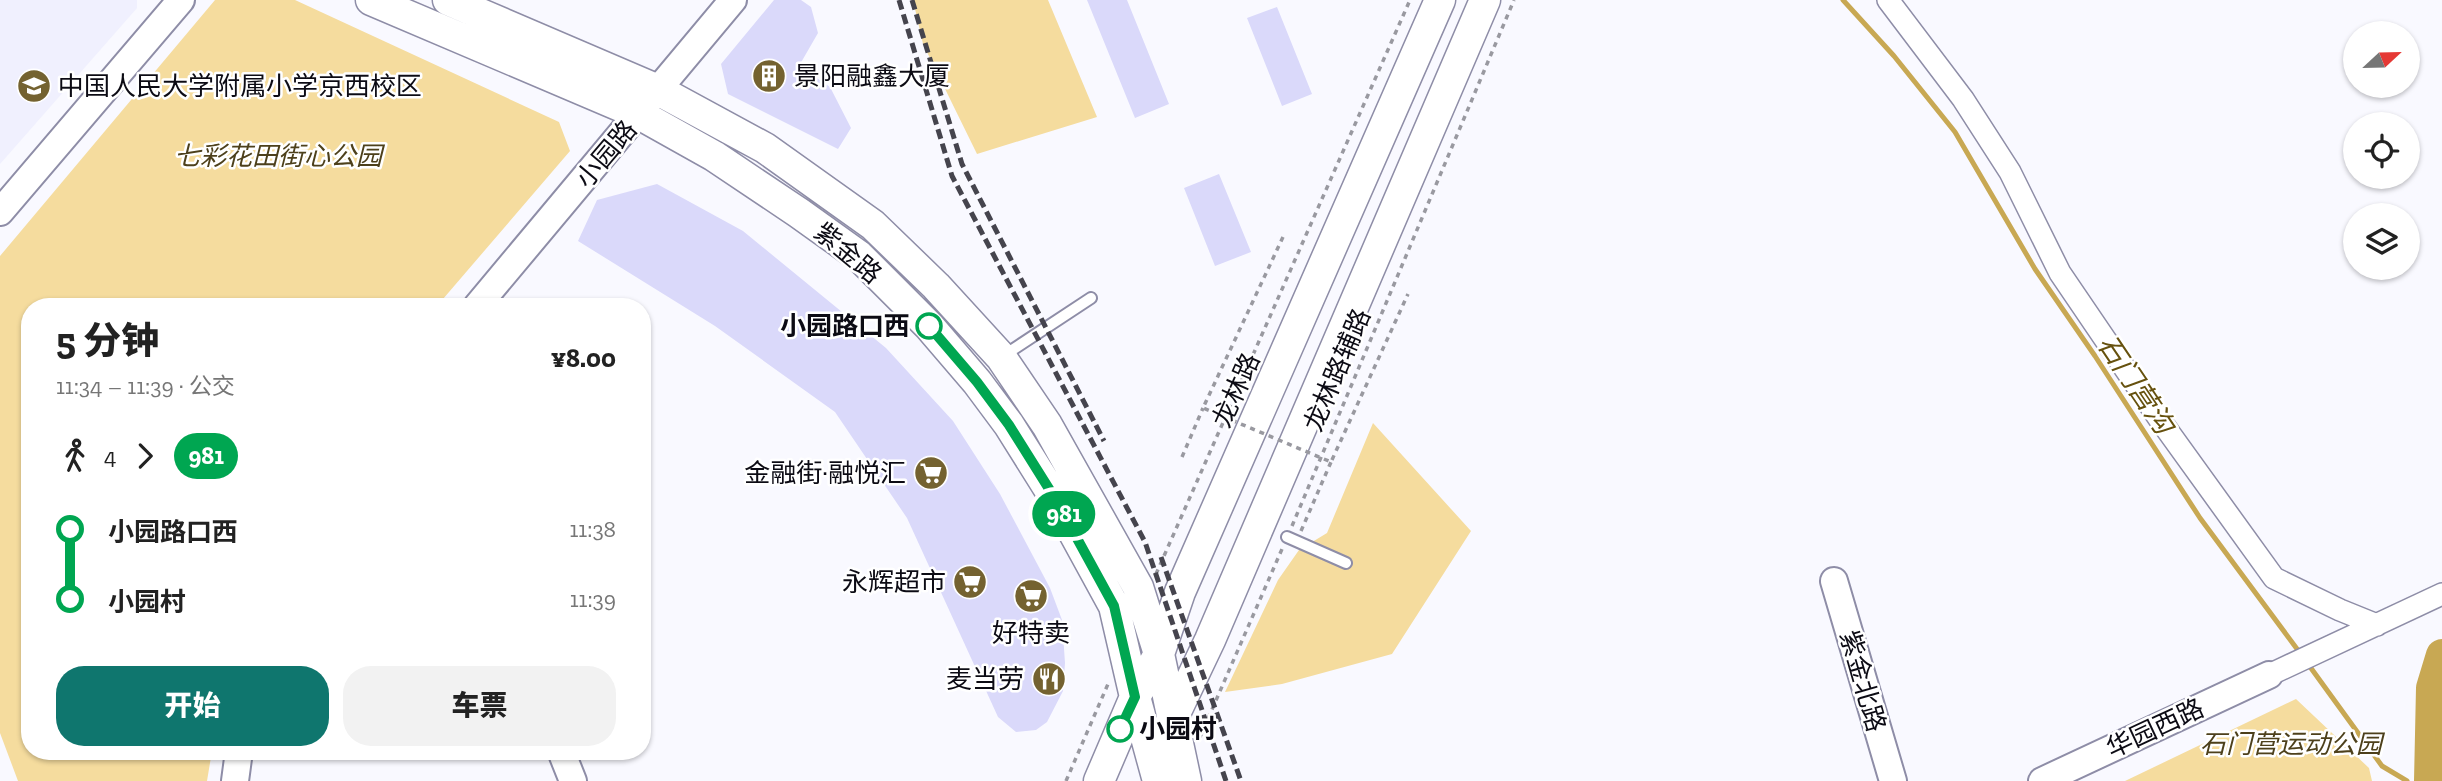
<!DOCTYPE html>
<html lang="zh">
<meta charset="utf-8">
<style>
body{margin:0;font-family:"Zilla Slab","Noto Sans SC",serif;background:#f2f2f2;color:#222;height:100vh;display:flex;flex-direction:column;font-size:26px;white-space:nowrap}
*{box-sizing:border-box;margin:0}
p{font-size:23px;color:#767676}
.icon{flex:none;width:38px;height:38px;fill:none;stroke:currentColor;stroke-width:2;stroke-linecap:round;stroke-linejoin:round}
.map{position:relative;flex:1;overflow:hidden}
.drawer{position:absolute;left:21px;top:298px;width:630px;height:462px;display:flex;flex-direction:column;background:#fff;border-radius:28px;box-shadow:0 2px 5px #0004}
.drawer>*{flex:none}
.badge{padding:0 14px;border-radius:23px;font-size:24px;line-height:46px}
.needle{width:46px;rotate:68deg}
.fabs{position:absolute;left:2343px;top:21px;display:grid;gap:14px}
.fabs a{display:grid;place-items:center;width:77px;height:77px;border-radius:50%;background:#fff;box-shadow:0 2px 5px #0004;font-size:35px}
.map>.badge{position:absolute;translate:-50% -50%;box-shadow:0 0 0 4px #fff}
.legs{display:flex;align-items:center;gap:10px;height:77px;padding:0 35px;font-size:23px}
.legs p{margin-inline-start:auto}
.head{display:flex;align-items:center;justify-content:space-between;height:119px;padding:0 35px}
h1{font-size:38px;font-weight:800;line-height:52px}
.primary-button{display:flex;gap:14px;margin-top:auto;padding:14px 35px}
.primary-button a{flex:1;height:80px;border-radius:28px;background:#0f766e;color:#fff;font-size:28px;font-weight:800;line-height:80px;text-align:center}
.primary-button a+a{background:#f2f2f2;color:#222}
ul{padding:0 35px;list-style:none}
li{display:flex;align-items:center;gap:24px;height:70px;font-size:26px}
li i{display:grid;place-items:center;width:10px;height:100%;margin:0 9px;background:currentColor}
li i::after{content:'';width:18px;height:18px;margin:-9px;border:5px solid;border-radius:50%;background:#fff}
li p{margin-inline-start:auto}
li:first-child i{background:linear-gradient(#0000 50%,currentColor 0)}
li:last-child i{background:linear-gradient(currentColor 50%,#0000 0)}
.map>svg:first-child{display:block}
</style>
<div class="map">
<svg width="2442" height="781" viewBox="0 0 2442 781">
<rect width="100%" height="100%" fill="#f9f9ff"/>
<!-- built -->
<path fill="#f0f0fe" d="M0 0H137V8L0 164Z"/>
<!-- green -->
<path fill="#f5dc9e" d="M215 0H295L559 122 570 151 437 306H30V751H212L207 781H18L0 733V256Z
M913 0H1048L1097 117 977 154 923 44Z
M1373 423 1471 531 1392 654 1282 684 1225 692 1278 580 1299 550 1327 533Z
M2296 699 2369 768 2372 781H2125Z"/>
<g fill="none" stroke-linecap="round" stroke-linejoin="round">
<!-- stream -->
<path stroke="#c8a853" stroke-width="5" d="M1843 0 1894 56 1955 132 2035 269 2095 356 2200 518 2300 653
M2308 664 2382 766 2407 781"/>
<!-- river -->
<path stroke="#c8a853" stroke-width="32" d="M2430 781 2432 688 2442 655"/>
</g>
<!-- building -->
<path fill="#dad9fa" d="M774 0H801L811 7 818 33 799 66 830 87 851 128 838 149 728 94 721 64Z
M1087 0H1127L1169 104 1135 118Z
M1277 7 1312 94 1282 106 1247 18Z
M1219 174 1251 252 1215 266 1184 188Z
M657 184 743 231 886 348 953 421 1000 494 1050 588 1062 620 1065 663 1063 691 1047 722 1036 730 1016 732 998 717 907 518 835 412 715 326 578 241 597 200Z"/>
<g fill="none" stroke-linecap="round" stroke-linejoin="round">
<!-- service casing -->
<g stroke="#8e8da7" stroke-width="14">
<path id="service" d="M1003 356 1091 298
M1287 537 1346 563"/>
</g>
<!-- minor casing -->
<g stroke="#8e8da7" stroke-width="24">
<path id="minor" d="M1888 0 1963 99 2010 172 2060 273 2160 420 2274 578 2340 610 2377 625
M2269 675 2442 594"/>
</g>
<!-- tertiary casing -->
<g stroke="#8e8da7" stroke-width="30">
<path id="tertiary" d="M0 212 181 0
M477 306 733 0
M1834 581 1893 781
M561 751 573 781
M235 781 239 751
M2042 781 2269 675"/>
</g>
<!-- secondary casing -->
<g stroke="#8e8da7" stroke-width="33">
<path id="secondary" d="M371 0 639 114 714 156 799 213 859 256 929 326 977 382 1009 425 1056 500 1114 606 1135 697 1158 781
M448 0 658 90 765 148 873 225 936 286 1001 357 1047 425 1138 587 1159 654 1186 781
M1170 724 1210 640 1485 0
M1099 781 1135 697 1159 654 1180 592 1440 0"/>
</g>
<!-- path -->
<path stroke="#9999a0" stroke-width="3.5" stroke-dasharray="5 5" stroke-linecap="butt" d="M1182 457 1203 408
M1292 526 1514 0
M1301 531 1331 462
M1156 574 1410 0
M1200 737 1282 549
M1066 781 1108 684"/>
<!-- service -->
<use href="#service" stroke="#fff" stroke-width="10"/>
<!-- minor -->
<use href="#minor" stroke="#fff" stroke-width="21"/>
<!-- tertiary -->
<use href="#tertiary" stroke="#fff" stroke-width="26"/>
<!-- secondary -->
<use href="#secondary" stroke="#fff" stroke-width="30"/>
<!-- rail -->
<path stroke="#45444d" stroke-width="5" stroke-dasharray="10 5" stroke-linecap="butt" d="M899 0 952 176 1145 542 1226 781
M912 0 962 164 1104 441
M1161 557 1241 781"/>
<!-- path-bridge -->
<path stroke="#9999a0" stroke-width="3.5" stroke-dasharray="5 5" stroke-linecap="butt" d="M1283 237 1203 408 1331 462 1408 294"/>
</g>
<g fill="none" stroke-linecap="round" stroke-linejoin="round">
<!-- line-1 casing -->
<g stroke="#fff" stroke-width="16">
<path id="line-1" d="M929 326 977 382 1009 425 1056 500 1114 606 1135 697 1120 729"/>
</g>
<!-- line-1 -->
<use href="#line-1" stroke="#00a651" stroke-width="10"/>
</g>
<!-- icons -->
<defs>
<g id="building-disc" transform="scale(1.75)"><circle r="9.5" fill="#746230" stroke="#fff"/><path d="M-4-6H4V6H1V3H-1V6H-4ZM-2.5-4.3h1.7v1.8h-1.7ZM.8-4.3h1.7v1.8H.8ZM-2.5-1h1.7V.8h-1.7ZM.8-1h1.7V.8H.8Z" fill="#fff"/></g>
<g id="school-disc" transform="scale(1.75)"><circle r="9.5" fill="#746230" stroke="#fff"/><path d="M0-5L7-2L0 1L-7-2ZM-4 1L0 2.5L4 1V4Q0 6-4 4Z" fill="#fff"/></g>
<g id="supermarket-disc" transform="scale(1.75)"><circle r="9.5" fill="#746230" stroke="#fff"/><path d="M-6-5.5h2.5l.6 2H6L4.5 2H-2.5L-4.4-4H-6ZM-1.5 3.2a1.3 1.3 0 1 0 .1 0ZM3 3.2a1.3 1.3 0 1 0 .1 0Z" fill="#fff"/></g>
<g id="restaurant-disc" transform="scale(1.75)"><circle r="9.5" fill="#746230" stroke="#fff"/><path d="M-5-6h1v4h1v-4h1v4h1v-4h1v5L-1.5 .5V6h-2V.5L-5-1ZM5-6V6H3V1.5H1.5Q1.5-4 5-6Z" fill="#fff"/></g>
</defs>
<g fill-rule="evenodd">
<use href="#building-disc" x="769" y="76"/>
<use href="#school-disc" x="34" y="86"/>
<use href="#supermarket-disc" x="931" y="473"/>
<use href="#supermarket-disc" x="970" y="582"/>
<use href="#supermarket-disc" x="1031" y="596"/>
<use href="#restaurant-disc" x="1049" y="679"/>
</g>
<!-- markers -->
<g fill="#fff" stroke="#00a651" stroke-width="3.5">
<circle cx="929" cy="326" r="12"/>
<circle cx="1120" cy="729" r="12"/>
</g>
<g text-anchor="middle" stroke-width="5" stroke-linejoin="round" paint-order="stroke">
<!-- poi labels -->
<g font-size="26" fill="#0c0b14" stroke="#fff" text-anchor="end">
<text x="794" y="85" text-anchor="start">景阳融鑫大厦</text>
<text x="58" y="95" text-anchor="start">中国人民大学附属小学京西校区</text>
<text x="906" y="482">金融街·融悦汇</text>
<text x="946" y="591">永辉超市</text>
<text x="1031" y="642" text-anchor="middle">好特卖</text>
<text x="1024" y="688">麦当劳</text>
</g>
<!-- street labels -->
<g font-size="26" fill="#0c0b14" stroke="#fff">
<text transform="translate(606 154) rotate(-50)" y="9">小园路</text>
<text transform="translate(848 253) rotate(40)" y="9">紫金路</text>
<text transform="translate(1337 370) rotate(-67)" y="9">龙林路辅路</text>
<text transform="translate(1236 390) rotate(-66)" y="9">龙林路</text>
<text transform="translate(1863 681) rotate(74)" y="9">紫金北路</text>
<text transform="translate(2155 728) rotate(-25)" y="9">华园西路</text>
</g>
<!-- park labels -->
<g font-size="26" font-style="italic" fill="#4d401b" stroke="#fff">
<text x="278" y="165">七彩花田街心公园</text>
<text x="2291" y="753">石门营运动公园</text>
</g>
<!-- stop labels -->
<g font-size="26" font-weight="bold" fill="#0c0b14" stroke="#fff" text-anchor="end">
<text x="910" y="335">小园路口西</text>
<text x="1139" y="738" text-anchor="start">小园村</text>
</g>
<!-- water labels -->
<g font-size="28" font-style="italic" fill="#66510e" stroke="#fff">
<text transform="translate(2136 384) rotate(56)" y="10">石门营沟</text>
</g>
</g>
</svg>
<div class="fabs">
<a><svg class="needle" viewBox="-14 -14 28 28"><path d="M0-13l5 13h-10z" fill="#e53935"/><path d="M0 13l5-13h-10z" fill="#767676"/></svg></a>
<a><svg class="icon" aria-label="locate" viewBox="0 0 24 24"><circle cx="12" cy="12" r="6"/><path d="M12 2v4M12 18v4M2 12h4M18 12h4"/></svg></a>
<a><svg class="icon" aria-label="layers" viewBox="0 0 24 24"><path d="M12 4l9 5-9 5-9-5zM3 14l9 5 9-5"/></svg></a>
</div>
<b class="badge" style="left:1064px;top:514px;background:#00a651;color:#fff">981</b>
<section class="drawer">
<div class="head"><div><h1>5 分钟</h1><p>11:34 – 11:39 · 公交</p></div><b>¥8.00</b></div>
<div class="legs"><svg class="icon" aria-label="walk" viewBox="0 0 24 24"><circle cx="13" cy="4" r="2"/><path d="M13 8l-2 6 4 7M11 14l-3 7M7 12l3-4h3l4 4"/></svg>4<svg class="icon" aria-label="forward" viewBox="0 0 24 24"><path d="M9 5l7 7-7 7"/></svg><b class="badge" style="background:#00a651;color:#fff">981</b></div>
<ul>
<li><i style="color:#00a651"></i><b>小园路口西</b><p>11:38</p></li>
<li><i style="color:#00a651"></i><b>小园村</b><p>11:39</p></li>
</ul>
<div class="primary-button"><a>开始</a><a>车票</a></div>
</section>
</div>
